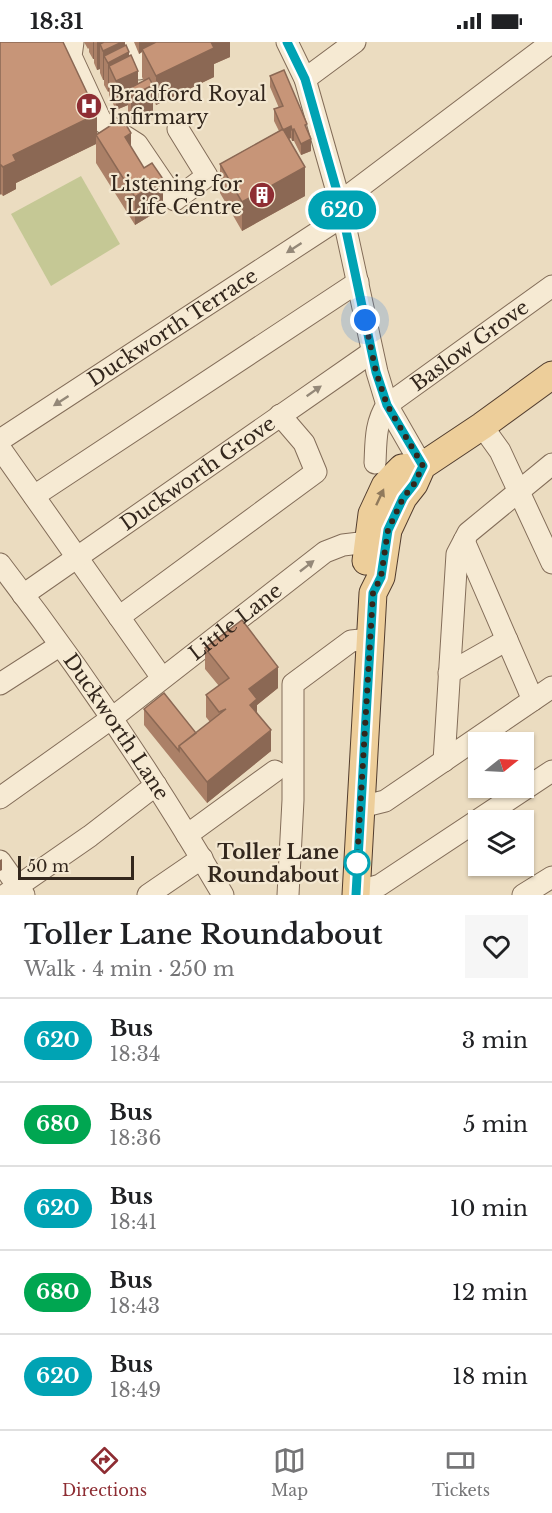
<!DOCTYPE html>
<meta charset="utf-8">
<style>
body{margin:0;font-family:"Libre Baskerville",serif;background:#f6f6f6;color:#202124;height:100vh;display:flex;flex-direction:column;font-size:22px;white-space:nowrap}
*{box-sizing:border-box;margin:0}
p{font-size:20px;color:#757577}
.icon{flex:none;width:33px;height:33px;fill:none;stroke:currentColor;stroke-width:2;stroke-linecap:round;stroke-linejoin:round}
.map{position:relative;height:853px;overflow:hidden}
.panel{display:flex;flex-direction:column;background:#fff;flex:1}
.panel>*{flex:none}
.badge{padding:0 12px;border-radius:20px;font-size:21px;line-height:39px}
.needle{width:39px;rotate:72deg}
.buttons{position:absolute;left:468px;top:690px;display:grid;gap:12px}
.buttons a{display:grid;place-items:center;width:66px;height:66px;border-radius:0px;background:#fff;box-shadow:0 2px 4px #0004;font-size:30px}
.scale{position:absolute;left:18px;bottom:15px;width:116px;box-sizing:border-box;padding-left:6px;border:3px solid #33271d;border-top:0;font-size:16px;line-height:21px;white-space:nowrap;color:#33271d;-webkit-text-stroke:4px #f3e7d0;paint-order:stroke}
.you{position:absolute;width:30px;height:30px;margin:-15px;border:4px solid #fff;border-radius:50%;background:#1a73e8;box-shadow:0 0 0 9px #1a73e833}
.map>.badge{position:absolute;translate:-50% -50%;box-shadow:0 0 0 3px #fff}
.round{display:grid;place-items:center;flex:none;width:63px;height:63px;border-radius:0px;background:#f6f6f6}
.head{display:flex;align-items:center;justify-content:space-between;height:102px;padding:0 24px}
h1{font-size:28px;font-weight:600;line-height:45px}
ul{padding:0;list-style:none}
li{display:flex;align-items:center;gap:18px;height:84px;padding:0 24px;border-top:2px solid #e0e0e0}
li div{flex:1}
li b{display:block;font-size:22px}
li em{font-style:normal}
li .badge{min-width:66px;font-weight:700;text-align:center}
.status{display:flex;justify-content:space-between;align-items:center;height:42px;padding:0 30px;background:#fff;direction:ltr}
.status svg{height:16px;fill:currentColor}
.tabs{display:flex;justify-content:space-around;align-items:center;height:84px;border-top:2px solid #e0e0e0;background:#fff;font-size:16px;color:#757577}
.tabs a{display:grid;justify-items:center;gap:3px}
.tabs .current{color:#8e2d33}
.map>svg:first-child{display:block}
</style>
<div class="status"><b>18:31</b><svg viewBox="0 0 49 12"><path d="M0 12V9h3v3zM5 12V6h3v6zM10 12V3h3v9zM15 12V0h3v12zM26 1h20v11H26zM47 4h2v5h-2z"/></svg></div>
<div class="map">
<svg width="552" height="853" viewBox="0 0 552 853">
<rect width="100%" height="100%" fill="#ebdcc0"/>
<!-- green -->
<path fill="#c5c895" d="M81 134 120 202 51 244 11 172Z"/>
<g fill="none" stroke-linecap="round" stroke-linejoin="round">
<!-- minor casing -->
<g stroke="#836d59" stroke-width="23">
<g id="minor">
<path d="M73 0 71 14 101 79 137 102 175 158 207 134 178 87"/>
<path d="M127 0 139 27 166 14"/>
<path d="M287 0 305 37 340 160 377 330 387 363 422 424"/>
<path d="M305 37 355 0"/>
<path d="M340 160 552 0"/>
<path d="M482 384 500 409 552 521"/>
<path id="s1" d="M0 398 343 174"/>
<path d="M0 406 162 636"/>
<path id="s2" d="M375 421C376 400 375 381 387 363L552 244"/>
<path d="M34 454 358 240"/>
<path d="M464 499 533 658"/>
<path id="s3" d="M0 522C81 627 156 738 223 853"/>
<path id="s4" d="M23 553 372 310"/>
<path d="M119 575 316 430 304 401 280 373"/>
<path d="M449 631 507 598"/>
<path d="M0 642 59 604"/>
<path d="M444 719 457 512 468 491 552 422"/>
<path id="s5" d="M0 756 112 676 325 510 343 503 368 500"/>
<path d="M361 765 385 759 552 645"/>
<path d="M187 793 275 729"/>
<path d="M0 819 24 853"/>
<path d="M356 850 380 843 552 729"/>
<path d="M5 853 90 794 156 743"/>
<path d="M148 853 202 816"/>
<path d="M288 853 293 758V642L351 599 370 597"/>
<path d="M523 853 552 835"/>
</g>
</g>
<!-- major casing -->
<g stroke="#513c2e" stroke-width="29">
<path id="major" d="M366 519 372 472 385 444 393 435 402 426 422 424 482 384 552 333
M356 853 373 551 381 535 388 488 403 456 414 442 422 424"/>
</g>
<!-- minor -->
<use href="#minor" stroke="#f6ead3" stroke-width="21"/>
<!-- major -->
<use href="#major" stroke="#edce9a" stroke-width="27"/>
</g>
<!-- wall -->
<path fill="#ab8067" d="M0 0 97 92 131 105 163 166 135 183 96 121V102L16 141V147L3 154 1 152Z
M84 0H125V3L138 42 144 39 142 35V10L139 12 134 0H230V15L214 22V35L156 63 153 58V72L131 83 128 76V63L116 68 109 53V49L108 50 104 43V38H103L100 31V27L97 28 94 21V17H93L89 10V6L88 7Z
M270 34 307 88 311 109 301 113 294 99H292L291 96 289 97 305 154 242 189 220 151V122L279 89 274 79V67L279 66 270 45Z
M205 606 278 646 257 663V670L271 709 207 761 144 683V667L196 691 210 680 206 675V653L219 644 205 627Z"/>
<!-- shaded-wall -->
<path fill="#8b6854" d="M93 0H94V17H93Z
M97 0H125V12L129 10V33L138 29V51L153 43V72L131 83V54L128 47V63L116 68V39L109 24V49L108 50V21L104 14V38H103V9L100 2V27L97 28Z
M139 0H164L142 7V10L139 12Z
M210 0H230V15L214 22V35L156 63V34Z
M97 72V95L96 93V102L16 141V147L3 154V125L13 113Z
M291 84V96L283 99V88Z
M294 87V99H292V88Z
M131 91V120L125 95Z
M311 97V109L301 113V102Z
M1 123V152L0 153V124Z
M305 125V154L242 189V160Z
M163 137V166L135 183V155Z
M278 625V646L257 663V678L250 684 249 647Z
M271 688V709L207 761V740Z
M2 817V828L0 829V818Z"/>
<!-- building -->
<path fill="#c79578" stroke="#8b6854" stroke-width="1.5" d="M0 0H63L97 72 13 113 16 119 3 125 1 123 0 124Z
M104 0H122L103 9 100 2Z
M156 0H211L214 6 156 34 142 7Z
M126 3 129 10 108 21 104 14Z
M131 13 138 29 116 39 109 24Z
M284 28 307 82 305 83 311 97 301 102 294 87 292 88 291 84 283 88 274 67 283 64 270 34Z
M149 36 153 43 131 54 128 47Z
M122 76 131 91 125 95 144 126 152 121 163 137 135 155 96 93Z
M283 87 305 125 242 160 220 122Z
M242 578 278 625 249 647 257 657 250 663 271 688 207 740 179 704 226 667 219 670 206 653 229 636 205 606Z
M164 651 196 691 179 704V709L144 667Z"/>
<!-- one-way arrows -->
<defs><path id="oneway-solid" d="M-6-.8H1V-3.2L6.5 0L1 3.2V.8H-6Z" transform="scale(1.5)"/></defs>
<g fill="#948878">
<use href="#oneway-solid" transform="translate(294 206) rotate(147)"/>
<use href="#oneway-solid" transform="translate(314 349) rotate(-35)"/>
<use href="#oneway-solid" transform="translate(61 359) rotate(147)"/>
<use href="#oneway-solid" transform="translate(307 524) rotate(-38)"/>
</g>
<use fill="#907a5c" href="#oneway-solid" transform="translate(380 455) rotate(-65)"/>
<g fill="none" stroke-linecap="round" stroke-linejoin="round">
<!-- line casing -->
<g stroke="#fff" stroke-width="14">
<path id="line" d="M287 0 305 37 340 160 376 330 387 363 423 424 414 442 403 456 388 488 381 535 373 551 356 853"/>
</g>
<!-- line -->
<use href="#line" stroke="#00a3b4" stroke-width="9"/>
<!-- walk -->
<path stroke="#33271d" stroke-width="6" stroke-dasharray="0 10.8" d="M357 821 373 551 381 535 388 488 403 456 414 442 423 424 387 363 376 330 365 278"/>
</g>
<!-- icons -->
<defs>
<g id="hospital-disc" transform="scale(1.35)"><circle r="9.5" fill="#8e2d33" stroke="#f3e7d0"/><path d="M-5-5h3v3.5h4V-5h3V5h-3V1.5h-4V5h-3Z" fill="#fff"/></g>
<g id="building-disc" transform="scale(1.35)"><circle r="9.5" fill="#8e2d33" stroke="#f3e7d0"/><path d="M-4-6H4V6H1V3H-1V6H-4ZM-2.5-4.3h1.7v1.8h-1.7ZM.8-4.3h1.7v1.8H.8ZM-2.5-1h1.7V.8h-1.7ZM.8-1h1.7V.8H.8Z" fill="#fff"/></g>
</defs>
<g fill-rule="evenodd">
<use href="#hospital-disc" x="89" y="64"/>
<use href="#building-disc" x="262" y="153"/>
</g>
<!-- markers -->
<circle fill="#fff" stroke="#00a3b4" stroke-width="3" cx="357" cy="821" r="12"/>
<g text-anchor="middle" stroke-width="4.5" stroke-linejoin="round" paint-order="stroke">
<!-- poi labels -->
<g font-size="20" fill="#33271d" stroke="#f3e7d0" text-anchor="start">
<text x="109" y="59">Bradford Royal<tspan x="109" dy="23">Infirmary</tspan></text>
<text x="242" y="149" text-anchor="end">Listening for<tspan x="242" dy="23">Life Centre</tspan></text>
</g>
<!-- street labels -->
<g font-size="20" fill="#33271d" stroke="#f3e7d0">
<text dy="7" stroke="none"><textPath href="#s1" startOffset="206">Duckworth Terrace</textPath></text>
<text dy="7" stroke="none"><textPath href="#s2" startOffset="162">Baslow Grove</textPath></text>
<text dy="7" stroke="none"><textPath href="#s4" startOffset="213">Duckworth Grove</textPath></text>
<text dy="7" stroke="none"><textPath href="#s5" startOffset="294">Little Lane</textPath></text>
<text dy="7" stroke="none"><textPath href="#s3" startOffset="200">Duckworth Lane</textPath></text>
</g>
<!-- stop labels -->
<g font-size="20" font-weight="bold" fill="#33271d" stroke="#f3e7d0" text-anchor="end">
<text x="339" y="817">Toller Lane<tspan x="339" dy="23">Roundabout</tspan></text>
</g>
</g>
</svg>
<div class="buttons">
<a><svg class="needle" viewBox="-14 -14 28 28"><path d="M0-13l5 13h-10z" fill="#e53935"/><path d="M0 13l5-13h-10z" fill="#757577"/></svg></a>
<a><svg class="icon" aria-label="layers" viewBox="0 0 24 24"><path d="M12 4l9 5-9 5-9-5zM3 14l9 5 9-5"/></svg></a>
</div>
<div class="scale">50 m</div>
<div class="you" style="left:365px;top:278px"></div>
<b class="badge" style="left:342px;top:168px;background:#00a3b4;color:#fff">620</b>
</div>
<section class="panel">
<div class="head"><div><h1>Toller Lane Roundabout</h1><p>Walk · 4 min · 250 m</p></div><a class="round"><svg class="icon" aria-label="heart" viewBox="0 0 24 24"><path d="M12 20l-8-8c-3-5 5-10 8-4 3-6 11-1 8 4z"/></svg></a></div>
<ul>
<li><span class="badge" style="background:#00a3b4;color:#fff">620</span><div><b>Bus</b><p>18:34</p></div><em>3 min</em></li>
<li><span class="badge" style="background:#00a651;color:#fff">680</span><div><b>Bus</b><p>18:36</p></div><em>5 min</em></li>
<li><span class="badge" style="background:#00a3b4;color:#fff">620</span><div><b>Bus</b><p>18:41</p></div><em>10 min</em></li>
<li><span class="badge" style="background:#00a651;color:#fff">680</span><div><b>Bus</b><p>18:43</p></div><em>12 min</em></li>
<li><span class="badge" style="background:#00a3b4;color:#fff">620</span><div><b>Bus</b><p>18:49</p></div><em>18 min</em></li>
</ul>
</section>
<nav class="tabs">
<a class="current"><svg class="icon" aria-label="directions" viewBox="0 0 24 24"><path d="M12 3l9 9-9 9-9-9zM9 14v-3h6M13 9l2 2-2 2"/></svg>Directions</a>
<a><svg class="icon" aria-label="map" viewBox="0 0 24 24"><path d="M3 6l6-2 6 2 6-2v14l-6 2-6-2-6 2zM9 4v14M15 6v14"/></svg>Map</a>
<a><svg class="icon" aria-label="tickets" viewBox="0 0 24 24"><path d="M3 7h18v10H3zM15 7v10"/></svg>Tickets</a>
</nav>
